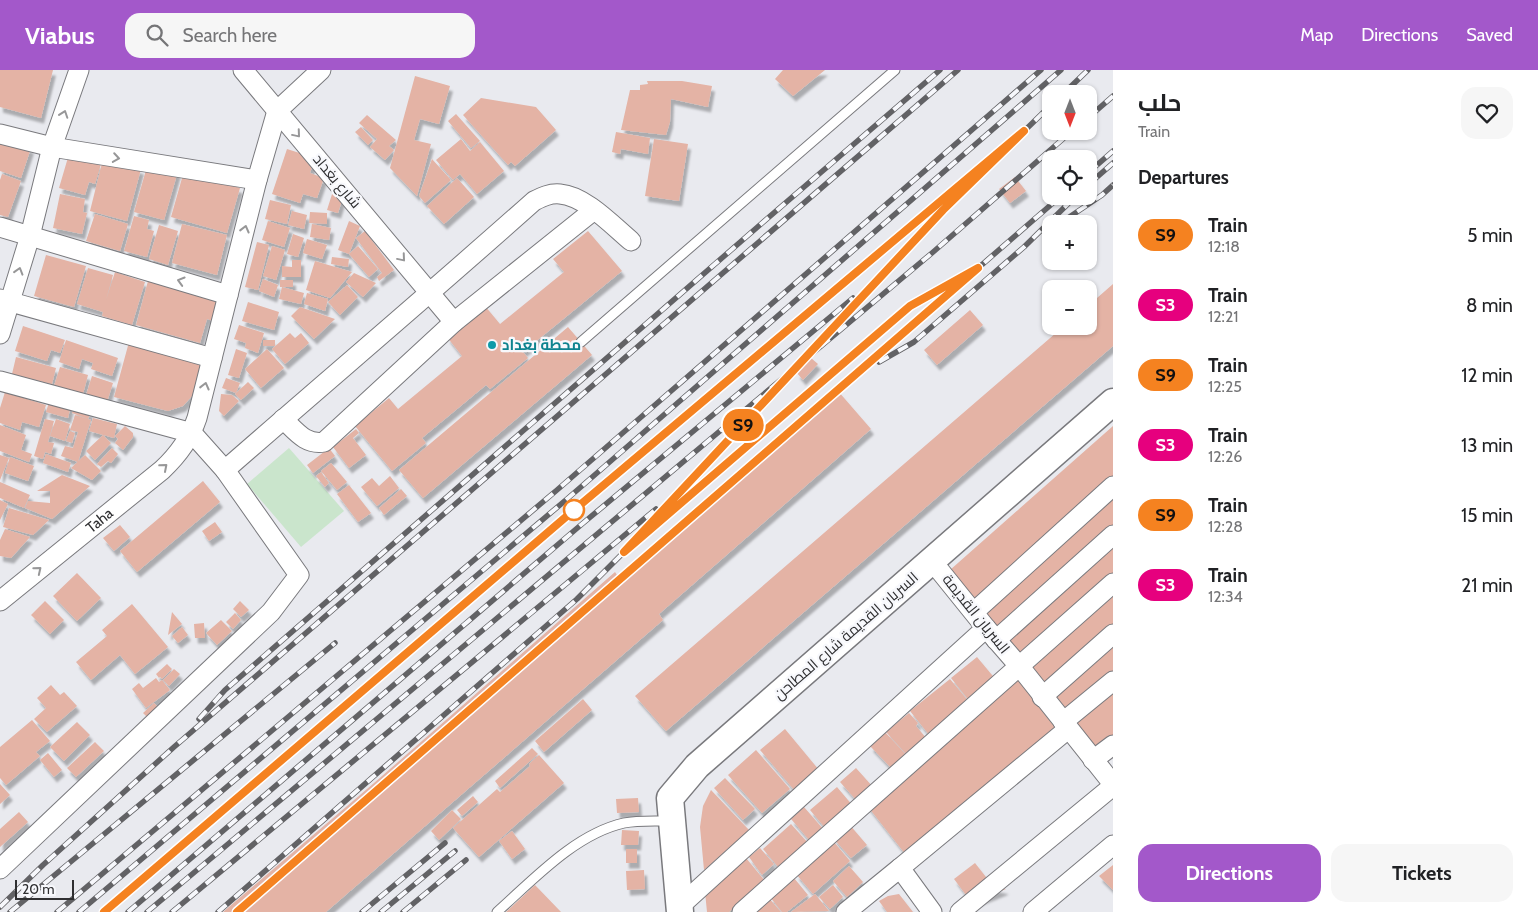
<!DOCTYPE html>
<meta charset="utf-8">
<style>
body{margin:0;font-family:Cabin,Cairo,sans-serif;background:#f6f6f6;color:#202124;height:100vh;display:flex;flex-direction:column;font-size:19px;white-space:nowrap}
*{box-sizing:border-box;margin:0}
p{font-size:16px;color:#757577}
.icon{flex:none;width:28px;height:28px;fill:none;stroke:currentColor;stroke-width:2;stroke-linecap:round;stroke-linejoin:round}
.map{position:relative;flex:1;overflow:hidden}
.drawer{display:flex;flex-direction:column;background:#fff;width:425px}
.drawer>*{flex:none}
.badge{padding:0 10px;border-radius:16px;font-size:18px;line-height:32px}
.needle{width:32px;rotate:180deg}
.controls{position:absolute;left:1042px;top:15px;display:grid;gap:10px}
.controls a{display:grid;place-items:center;width:55px;height:55px;border-radius:10px;background:#fff;box-shadow:0 1px 4px #0004;font-size:25px}
.scale{position:absolute;left:15px;bottom:12px;width:59px;box-sizing:border-box;padding-left:5px;border:2px solid #2f2f31;border-top:0;font-size:14px;line-height:18px;white-space:nowrap;color:#2f2f31;-webkit-text-stroke:4px #f7f8fc;paint-order:stroke}
.map>.badge{position:absolute;translate:-50% -50%;box-shadow:0 0 0 2px #fff}
h2{padding:0 25px;font-size:19px;line-height:45px}
.round{display:grid;place-items:center;flex:none;width:52px;height:52px;border-radius:15px;background:#f6f6f6}
.summary{display:flex;align-items:center;justify-content:space-between;height:85px;padding:0 25px}
h1{font-size:24px;font-weight:700;line-height:38px}
.primary-button{display:flex;gap:10px;margin-top:auto;padding:10px 25px}
.primary-button a{flex:1;height:58px;border-radius:15px;background:#a358ca;color:#fff;font-size:20px;font-weight:700;line-height:58px;text-align:center}
.primary-button a+a{background:#f6f6f6;color:#202124}
ul{padding:0;list-style:none}
li{display:flex;align-items:center;gap:15px;height:70px;padding:0 25px}
li div{flex:1}
li b{display:block;font-size:19px}
li em{font-style:normal}
li .badge{min-width:55px;font-weight:700;text-align:center}
header{display:flex;align-items:center;gap:30px;box-sizing:border-box;height:70px;padding:0 25px;background:#a358ca;color:#fff}
header strong{font-size:24px}
nav{display:flex;gap:28px;margin-inline-start:auto;font-size:18px}
.search{width:350px;height:45px;background:#f6f6f6;display:flex;align-items:center;gap:12px;box-sizing:border-box;padding:0 18px;border-radius:15px;color:#757577;font-size:19px}
main{display:flex;flex:1;min-height:0}
.map>svg:first-child{display:block}
</style>
<header>
<strong>Viabus</strong>
<div class="search"><svg class="icon" aria-label="search" viewBox="0 0 24 24"><circle cx="10" cy="10" r="6"/><path d="M15 15l6 6"/></svg>Search here</div>
<nav><a>Map</a><a>Directions</a><a>Saved</a></nav>
</header>
<main>
<div class="map">
<svg width="1113" height="842" viewBox="0 0 1113 842">
<defs>
<filter id="shadow"><feDropShadow dx="3" dy="5.5" stdDeviation="1" flood-color="#0004"/></filter>
</defs>
<rect width="100%" height="100%" fill="#e9eaef"/>
<!-- green -->
<path fill="#cae5cc" d="M289 378 344 441 301 477 247 414Z"/>
<!-- building -->
<path fill="#e4b3a5" filter="url(#shadow)" d="M0 0H53L41 48 0 37Z
M783 0H825L793 26 775 9Z
M415 6 450 16 439 54 420 49 414 70 431 74 417 126 390 98Z
M647 11H682L712 16 708 37 671 29 670 52 666 65 621 60 630 20H640V15L648 14Z
M481 28 536 37 556 60 515 96 511 92 508 95 463 45Z
M456 44 480 71 471 78 448 51Z
M367 45 396 70 389 76 394 80 385 90 370 77 377 69 359 53Z
M361 57 373 70 368 75 355 62Z
M616 62 650 68 648 84 621 79 620 84 612 82Z
M0 67 31 78 21 108 0 101Z
M461 69 470 81 480 72 504 101 477 124 460 104 453 110 436 90Z
M654 69 688 74 679 131 645 126Z
M287 79 315 88 310 103 324 108 317 128 303 124 300 133 272 124Z
M69 84 101 94 95 114 89 112 85 125 59 118Z
M103 89 141 99 127 151 90 141Z
M432 89 451 110 425 133 419 126Z
M148 93 178 101 164 150 134 142Z
M184 101 240 118 227 163 171 147Z
M2 104 21 111 8 147 0 145V110Z
M1015 107 1026 121 1010 133 999 119Z
M457 108 474 127 444 154 427 136Z
M333 121 344 124 338 143 327 140Z
M60 124 85 129 83 142 87 143 82 164 53 158Z
M270 130 291 135 287 154 265 149Z
M292 141 307 145 304 159 288 155Z
M310 142 327 143V154L309 153Z
M95 144 128 154 120 181 86 171Z
M134 146 149 150 147 159 154 161 147 187 124 181Z
M268 151 290 158 284 177 262 170Z
M349 151 360 156 349 184 338 180Z
M182 154 227 165 217 205 172 193Z
M312 154 331 158 329 170 310 167Z
M159 155 178 161 168 195 149 189Z
M365 161 394 200 379 211 377 207 382 203 356 168Z
M588 161 622 201 523 282 528 288 490 319 486 315 422 368 426 373 392 401 355 356 389 328 398 339 462 286 447 267 485 236 500 254 564 202 553 189Z
M293 164 304 168 298 187 287 184Z
M307 169 327 175 322 189 303 183Z
M257 172 269 175 258 220 245 217Z
M272 176 285 180 276 210 263 206Z
M358 176 378 199 369 207 349 184Z
M46 185 86 196 74 237 34 226Z
M332 187 349 189 348 197 331 194Z
M292 190H301V207H282V196L292 197Z
M315 191 352 202 330 228 306 220Z
M88 198 113 205 106 230 115 202 145 212 132 255 102 246 103 242 77 234Z
M354 203 376 213 363 227 346 212Z
M263 209 278 215 274 227 259 221Z
M280 210H293V217H280Z
M148 211 219 231 213 251 207 249 200 273 136 255Z
M1113 214V276L666 661 635 626 1064 256H1089V235Z
M347 215 358 227 340 245 328 232Z
M282 217 304 223 301 234 279 229Z
M307 223 328 229 325 241 304 234Z
M248 232 279 242 274 260 242 251Z
M300 237 335 249 314 269 291 246Z
M970 240 983 255 937 295 924 280Z
M239 255 264 263 258 283 245 278 246 273 234 269Z
M23 256 65 270 60 283 51 280 47 291 15 281Z
M568 257 592 285 423 428 399 400Z
M290 263 295 268 301 263 309 273 285 294 272 279Z
M66 270 118 288 112 306 91 299 93 293 82 289 79 299 59 292Z
M263 270H275V276H263Z
M129 272 202 291 192 326 183 336 168 341 114 327Z
M236 279 247 283 239 308 228 305Z
M267 279 284 298 261 318 245 299Z
M16 287 56 298 52 314 12 304Z
M811 288 818 294 803 310 797 303Z
M60 297 88 305 83 324 54 316Z
M92 306 113 313 107 332 86 325Z
M226 308 240 313 236 323 222 318Z
M248 312 254 318 241 330 235 324Z
M838 321 871 359 659 544 663 550 326 842H223L374 713 615 502 617 505 622 501 626 506Z
M5 322 46 335 39 357 22 352 20 360 0 353V338Z
M221 324 232 325 239 331 224 346 219 341Z
M50 329 71 335 68 348 46 342Z
M74 337 91 342 88 349 72 343Z
M75 345 91 350 78 392 61 386 65 376 73 378 78 362 70 360Z
M93 348 117 354 114 368 89 361Z
M45 349 54 351 48 372 54 373 51 384 45 382 43 389 34 386Z
M56 349 70 354 65 371 50 366Z
M0 355 26 365 21 380 32 384 29 392 0 381Z
M125 356 133 363V367L123 380 115 373 118 369 115 366Z
M1113 356V410L978 534 950 500Z
M356 359 359 363 353 368 366 385 349 398 333 377Z
M70 361 75 363 72 373 66 371Z
M103 365 111 373 95 390 86 381Z
M112 378 118 384 111 393 108 391 101 397 97 394Z
M329 378 335 386 313 403 307 395Z
M46 384 71 393 68 402 43 393Z
M0 385 9 388 0 410Z
M85 385 101 401 92 410 71 398Z
M10 387 34 396 28 411 5 403Z
M331 393 347 412 337 420 321 401Z
M321 402 329 413 325 417 316 406Z
M62 405 90 416 52 449 25 438 28 431 50 433V421H37Z
M390 406 399 418 377 436 361 417 372 408 379 416Z
M203 411 220 432 137 502 120 481Z
M0 412 30 425 24 438 0 428Z
M349 415 371 443 358 452 337 424Z
M401 419 407 426 384 445 379 438Z
M1113 424V460L998 565 979 543Z
M0 430 8 434 0 450Z
M9 438 49 450 33 465 3 457Z
M215 452 222 462 209 471 202 461Z
M120 455 130 467 114 481 103 468Z
M5 459 30 467 11 488 0 486V470Z
M1113 470V510L1020 594 1001 570Z
M77 503 101 528 77 551 53 526Z
M1113 520V559L1044 621 1027 599Z
M45 531 64 550 50 564 31 545Z
M240 531 249 540 241 547 233 539Z
M132 534 168 577 135 604 120 585 91 610 76 592 107 566 102 560Z
M172 542 182 554 168 565Z
M235 543 241 550 233 559 226 552Z
M221 550 232 561 217 575 206 563Z
M204 553 205 568H195L194 554Z
M182 557 188 565 178 573 172 566Z
M1113 574V606L1068 643 1054 626Z
M977 587 997 611 971 633 951 608Z
M167 594 172 599 162 609 160 607 159 608 156 604Z
M174 599 180 604 169 616 163 610Z
M1019 606 1060 660 906 785 865 733Z
M156 608 159 612 162 610 170 620 146 638 132 619 139 613 143 618Z
M950 609 970 633 930 666 910 641Z
M51 615 60 625 64 622 77 636 47 662 34 649 46 638 37 628Z
M1113 617V671L1096 685 1072 651Z
M583 629 592 640 544 682 535 671Z
M154 633 162 641 151 651 143 643Z
M909 643 918 653 916 656 927 669 908 686 886 662Z
M32 650 50 671 36 682 40 686 6 715 0 708V677Z
M77 652 90 665 64 691 50 677Z
M785 659 819 700 795 721 760 680Z
M885 662 909 688 894 701 870 676Z
M95 672 104 681 76 707 67 698Z
M532 678 538 684 500 718 495 711Z
M756 680 790 719 762 743 728 705Z
M48 683 62 700 54 707 40 690Z
M539 685 564 713 479 787 453 758 497 719 500 722 530 696 529 694Z
M856 698 873 717 857 731 840 712Z
M725 708 755 739 743 750 714 718Z
M0 714 10 725 0 734Z
M837 717 853 736 826 759 810 740Z
M711 720 749 760 704 800 700 757 703 736Z
M473 726 478 732 462 746 457 740Z
M638 728 639 742 617 743 616 729Z
M804 737 824 760 810 771 791 749Z
M452 740 461 749 439 770 431 761Z
M19 742 28 752 0 777V759Z
M791 754 808 773 779 798 763 779Z
M849 754 867 775 851 788 833 768Z
M622 760 639 761 638 775H621Z
M512 761 525 779 512 789 499 771Z
M834 772 850 791 813 824 796 804Z
M760 778 774 794 762 805 749 787Z
M626 779H637V793H626Z
M746 788 765 811 729 842H707L705 822Z
M975 793 993 816 1006 819 972 833 954 809Z
M1113 795V820L1099 806Z
M849 796 863 812 847 827 833 811Z
M644 800 645 819 627 820 626 801Z
M794 808 808 825 787 842H782L770 827Z
M535 815 561 842H506Z
M833 815 843 827 830 839 819 827Z
M815 824 829 841 791 842Z
M899 824 913 842H887L879 831 888 826Z
M768 827 781 842H751Z"/>
<g fill="none" stroke-linecap="round" stroke-linejoin="round">
<!-- lane casing -->
<g stroke="#79797d" stroke-width="11">
<path id="lane" d="M581 272 895 0
M497 842C533 810 575 764 624 753 638 750 655 751 670 751"/>
</g>
<!-- street casing -->
<g stroke="#79797d" stroke-width="21">
<g id="street">
<path d="M243 0 454 252"/>
<path d="M0 64 52 77 257 110"/>
<path d="M0 157 228 225"/>
<path d="M0 229 212 288"/>
<path d="M0 264 30 166 52 77 79 0"/>
<path d="M0 311 192 363 225 400 299 505 271 542 0 799"/>
<path d="M283 349C296 361 305 375 324 372L454 252 594 140"/>
<path d="M225 400C328 310 432 222 534 131 542 127 550 123 560 124 585 126 612 155 631 171"/>
<path d="M932 491 986 558 1020 597 1113 714"/>
<path id="s1" d="M0 531 162 400C178 385 190 369 197 348L257 110 277 41 321 0"/>
<path d="M974 542 1113 416"/>
<path d="M996 570 1113 465"/>
<path d="M1042 627 1113 564"/>
<path d="M1063 652 1113 611"/>
<path d="M1093 690 1113 675"/>
<path d="M900 798 1068 659"/>
<path d="M680 836 986 558"/>
<path d="M742 842 1113 513"/>
<path d="M846 842 900 798 932 842"/>
<path d="M960 842 1113 716"/>
<path d="M1033 842 1113 775"/>
</g>
</g>
<!-- secondary casing -->
<g stroke="#79797d" stroke-width="29">
<path id="secondary" d="M680 842 670 728 697 696 1113 332"/>
</g>
<!-- lane -->
<use href="#lane" stroke="#fff" stroke-width="9"/>
<!-- street -->
<use href="#street" stroke="#fff" stroke-width="19"/>
<!-- secondary -->
<use href="#secondary" stroke="#fff" stroke-width="26"/>
<!-- rail casing -->
<g stroke="#626265" stroke-width="5.5">
<path id="rail" d="M1063 24 1088 0
M1089 47 1113 26
M1019 66 1051 35
M1089 102 1113 81
M1089 114 1113 93
M1059 154 1102 125 1113 115
M836 255 963 120
M879 292 914 272 1024 177 1076 126
M665 447 910 236 960 208
M199 649 225 620 761 154 940 0
M0 837 43 795 174 677 958 0
M10 842 335 573
M57 842 557 420 1041 0
M79 842 567 429 1061 0
M104 842 574 440 1024 61
M128 842 582 454 853 228
M147 842 932 183 1072 61
M172 842 656 439
M218 842 577 529 624 482 771 324
M237 842 1061 126
M362 842 445 773
M381 842 455 781
M403 842 466 790"/>
</g>
<!-- rail -->
<use href="#rail" stroke="#f7f8fc" stroke-width="4" stroke-dasharray="11" stroke-linecap="butt"/>
</g>
<!-- one-way arrows -->
<defs><path id="oneway-chevron" d="M-2-3.5L2.5 0L-2 3.5" fill="none" stroke-width="1.6" stroke-linecap="round" stroke-linejoin="round" transform="scale(1.25)"/></defs>
<g stroke="#979798">
<use href="#oneway-chevron" transform="translate(64 44) rotate(-71)"/>
<use href="#oneway-chevron" transform="translate(297 64) rotate(50)"/>
<use href="#oneway-chevron" transform="translate(116 88) rotate(9)"/>
<use href="#oneway-chevron" transform="translate(245 159) rotate(-76)"/>
<use href="#oneway-chevron" transform="translate(402 188) rotate(50)"/>
<use href="#oneway-chevron" transform="translate(19 201) rotate(-73)"/>
<use href="#oneway-chevron" transform="translate(181 211) rotate(-164)"/>
<use href="#oneway-chevron" transform="translate(205 316) rotate(-76)"/>
<use href="#oneway-chevron" transform="translate(164 397) rotate(-41)"/>
<use href="#oneway-chevron" transform="translate(38 500) rotate(-39)"/>
</g>
<g fill="none" stroke-linecap="round" stroke-linejoin="round">
<!-- line casing -->
<g stroke="#fff" stroke-width="11">
<path id="line" d="M104 842 574 440 1024 61 943 140 624 482 910 236 978 198 237 842"/>
</g>
<!-- line -->
<use href="#line" stroke="#f58220" stroke-width="8"/>
</g>
<!-- markers -->
<circle fill="#0f9aa8" stroke="#f7f8fc" stroke-width="2" cx="492" cy="275" r="5"/>
<circle fill="#fff" stroke="#f58220" stroke-width="2.5" cx="574" cy="440" r="10"/>
<g text-anchor="middle" stroke-width="4.5" stroke-linejoin="round" paint-order="stroke">
<!-- street labels -->
<g font-size="15" fill="#2f2f31" stroke="#f7f8fc">
<text transform="translate(337 111) rotate(50)" y="5">شارع بغداد</text>
<text dy="5" stroke="none"><textPath href="#s1" startOffset="128">Taha</textPath></text>
<text transform="translate(976 544) rotate(51)" y="5">السريان القديمة</text>
<text transform="translate(846 566) rotate(-41)" y="5">السريان القديمة شارع المطاحن</text>
</g>
<!-- culture labels -->
<g font-size="15" font-weight="bold" fill="#0d838f" stroke="#f7f8fc" text-anchor="start">
<text x="502" y="280">محطة بغداد</text>
</g>
</g>
</svg>
<div class="controls">
<a><svg class="needle" viewBox="-14 -14 28 28"><path d="M0-13l5 13h-10z" fill="#e53935"/><path d="M0 13l5-13h-10z" fill="#757577"/></svg></a>
<a><svg class="icon" aria-label="locate" viewBox="0 0 24 24"><circle cx="12" cy="12" r="6"/><path d="M12 2v4M12 18v4M2 12h4M18 12h4"/></svg></a>
<a>+</a>
<a>−</a>
</div>
<div class="scale">20 m</div>
<b class="badge" style="left:743px;top:355px;background:#f58220;color:#111">S9</b>
</div>
<section class="drawer">
<div class="summary"><div><h1>حلب</h1><p>Train</p></div><a class="round"><svg class="icon" aria-label="heart" viewBox="0 0 24 24"><path d="M12 20l-8-8c-3-5 5-10 8-4 3-6 11-1 8 4z"/></svg></a></div>
<h2>Departures</h2>
<ul>
<li><span class="badge" style="background:#f58220;color:#111">S9</span><div><b>Train</b><p>12:18</p></div><em>5 min</em></li>
<li><span class="badge" style="background:#e6007e;color:#fff">S3</span><div><b>Train</b><p>12:21</p></div><em>8 min</em></li>
<li><span class="badge" style="background:#f58220;color:#111">S9</span><div><b>Train</b><p>12:25</p></div><em>12 min</em></li>
<li><span class="badge" style="background:#e6007e;color:#fff">S3</span><div><b>Train</b><p>12:26</p></div><em>13 min</em></li>
<li><span class="badge" style="background:#f58220;color:#111">S9</span><div><b>Train</b><p>12:28</p></div><em>15 min</em></li>
<li><span class="badge" style="background:#e6007e;color:#fff">S3</span><div><b>Train</b><p>12:34</p></div><em>21 min</em></li>
</ul>
<div class="primary-button"><a>Directions</a><a>Tickets</a></div>
</section>
</main>
